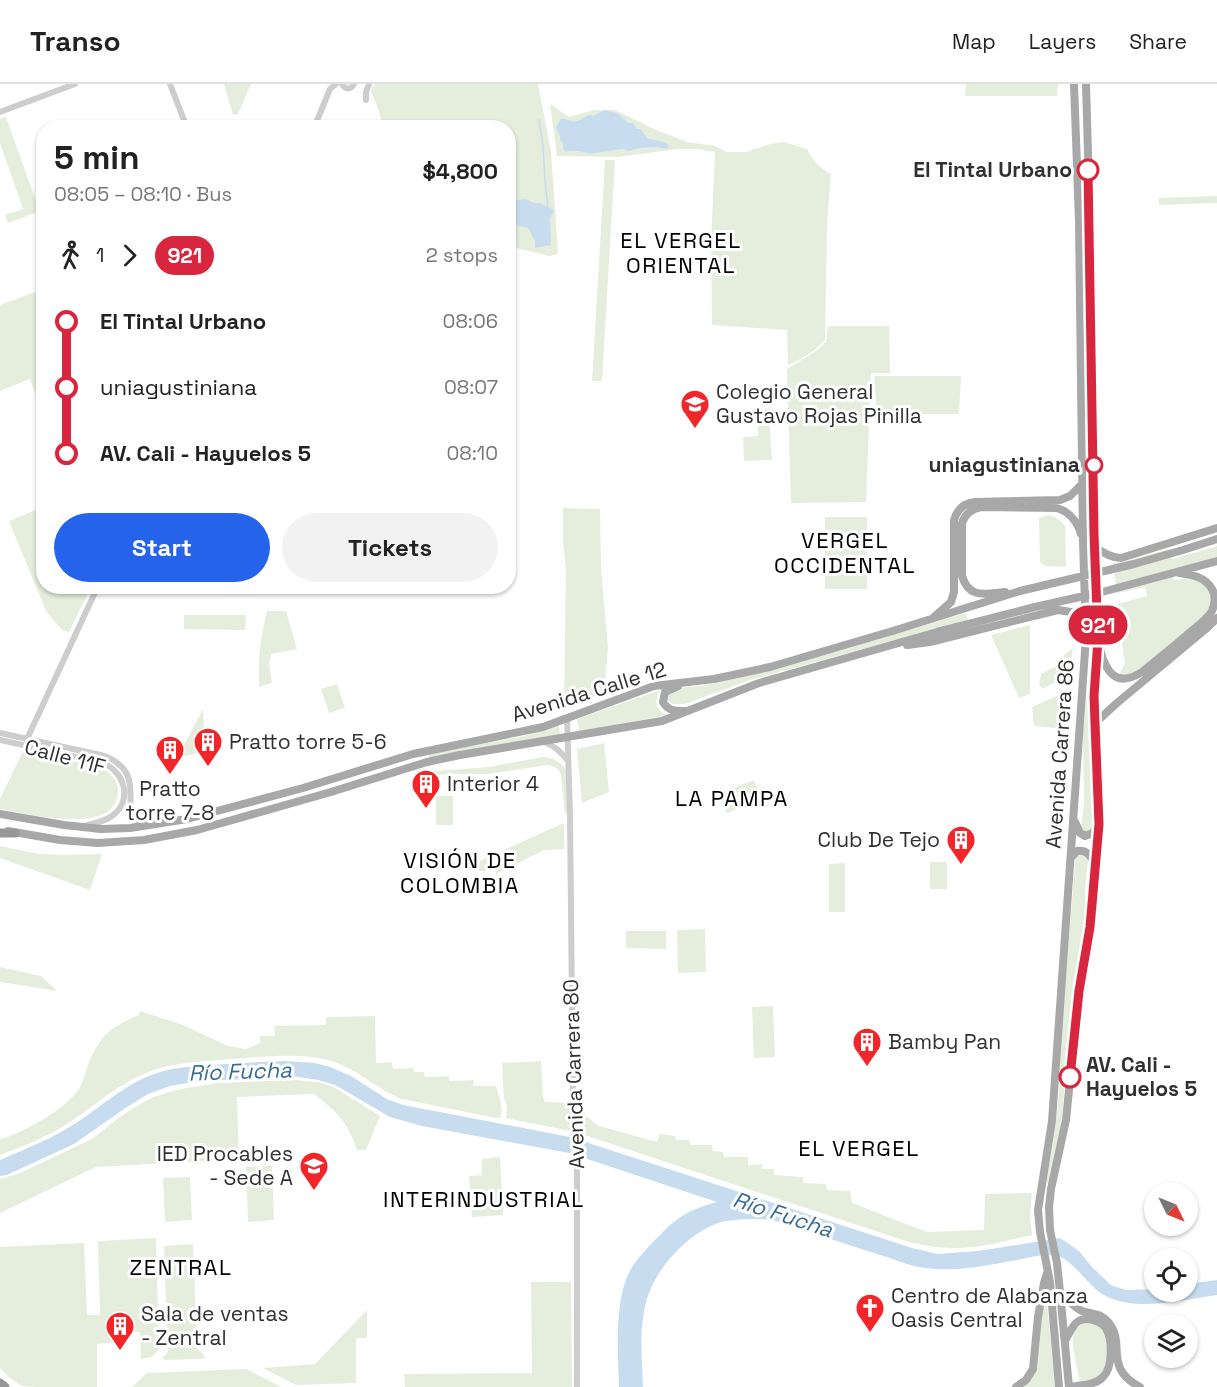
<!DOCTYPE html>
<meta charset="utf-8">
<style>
body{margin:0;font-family:"Space Grotesk",sans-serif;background:#f2f2f2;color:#222;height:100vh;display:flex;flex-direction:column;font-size:22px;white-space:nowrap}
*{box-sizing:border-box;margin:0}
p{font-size:20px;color:#767676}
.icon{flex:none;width:33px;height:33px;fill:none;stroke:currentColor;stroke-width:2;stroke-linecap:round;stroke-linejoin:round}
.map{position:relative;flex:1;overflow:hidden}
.drawer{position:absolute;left:36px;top:36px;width:480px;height:474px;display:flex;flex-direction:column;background:#fff;border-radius:24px;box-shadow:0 2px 4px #0004}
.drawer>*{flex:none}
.badge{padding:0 12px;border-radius:20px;font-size:21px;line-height:39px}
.needle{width:39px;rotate:133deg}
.controls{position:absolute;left:1144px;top:1098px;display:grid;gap:12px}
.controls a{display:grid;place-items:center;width:54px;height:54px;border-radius:50%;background:#fff;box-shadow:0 2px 4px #0004;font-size:30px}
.map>.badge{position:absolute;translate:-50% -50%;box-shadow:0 0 0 3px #fff}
.legs{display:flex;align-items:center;gap:9px;height:66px;padding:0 18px;font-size:20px}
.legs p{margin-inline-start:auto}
.summary{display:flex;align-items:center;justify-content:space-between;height:102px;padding:0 18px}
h1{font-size:33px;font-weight:700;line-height:45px}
.action{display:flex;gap:12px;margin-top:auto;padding:12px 18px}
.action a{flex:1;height:69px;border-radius:36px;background:#2563eb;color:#fff;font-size:24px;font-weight:700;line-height:69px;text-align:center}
.action a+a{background:#f2f2f2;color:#222}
ul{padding:0 18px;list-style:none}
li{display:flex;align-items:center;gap:21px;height:66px;font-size:22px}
li i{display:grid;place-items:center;width:9px;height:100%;margin:0 8px;background:currentColor}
li i::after{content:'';width:15px;height:15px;margin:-8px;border:4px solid;border-radius:50%;background:#fff}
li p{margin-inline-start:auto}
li:first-child i{background:linear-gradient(#0000 50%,currentColor 0)}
li:last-child i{background:linear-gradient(currentColor 50%,#0000 0)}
header{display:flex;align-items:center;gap:36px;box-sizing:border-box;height:84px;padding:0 30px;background:#fff;border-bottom:2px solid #e0e0e0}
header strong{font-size:28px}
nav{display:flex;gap:33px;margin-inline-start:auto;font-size:21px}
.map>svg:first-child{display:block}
</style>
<header>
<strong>Transo</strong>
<nav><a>Map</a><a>Layers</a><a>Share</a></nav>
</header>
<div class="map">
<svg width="1217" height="1303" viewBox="0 0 1217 1303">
<rect width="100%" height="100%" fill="#fff"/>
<!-- green -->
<path fill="#e5eedc" d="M224 0H251L238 30 233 31Z
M376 0H538L551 67 558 169 555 171 549 172 509 162 508 44 382 43C381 29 376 20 371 7L372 3Z
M966 0H1058L1057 12H965Z
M550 20 569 33 594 26H615L654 45 687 58 715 62 727 68H746L770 60 784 58 807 65C813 77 819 83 831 90L827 140 825 256C814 268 802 275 788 281L787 246 712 241 711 159 715 68 696 65H678L618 73 557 72Z
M6 33 37 120 44 118 43 126 8 139 5 131 23 125 0 59V35Z
M605 76H615L602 297H592Z
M1217 112V119L1159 121V114Z
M43 205V331L30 295 0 307V221Z
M828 242H889L890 289H871L866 418 791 419 787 285 816 267 826 258Z
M874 292H961L959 330H877Z
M769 331 772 376 744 377 743 353 758 352 757 332Z
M43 423 44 502 91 503 69 548 62 546 46 527 9 437Z
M563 424 600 425 601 483 608 564 604 609 564 623 566 484 563 459Z
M1048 431C1056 433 1060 435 1065 442L1066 483 1045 482 1040 478 1039 434Z
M825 433H867V505H825Z
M1217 462V473L1171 486 1174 496C1190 492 1217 499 1210 521 1209 527 1203 532 1199 537L1142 585 1132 590 1119 591 1125 579C1121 559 1121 539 1118 520L1147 512 1145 503 1117 509 1113 479 1126 477 1170 465 1173 475Z
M1090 515H1094L1095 553 1090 607V630L1094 740 1092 746 1084 749 1081 745 1084 718 1083 651 1092 558Z
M267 527H286L297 565 271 570 269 580 272 599 259 603C258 573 260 556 267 527Z
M966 529 968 536 750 596 685 620H672L668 617 667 614 669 610 679 604 702 602 764 588 853 563Z
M184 531H246L245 546 184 545Z
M1030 541V610L1019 614 991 551Z
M1072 565C1071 594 1066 593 1042 605L1039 600 1041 590 1062 579 1064 571Z
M337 600 345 624 329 629 321 605Z
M1072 605 1071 637 1063 645 1034 642 1032 623Z
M660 606C654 618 655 626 668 631L579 648 577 635Z
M203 625 204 642 201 651 207 667 177 674Z
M559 641 560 651 429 676V670L524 652Z
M604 659 609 708 582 719 577 665Z
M23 667 101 683C111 689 119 698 118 709 115 753 25 729 0 725V715Z
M543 673C554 674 563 678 567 689L568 728 565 730 561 691C559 684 553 682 547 681L488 690H445L417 692 424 688 489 683Z
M754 696 762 716 727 729 720 709Z
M436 712H453V741H436Z
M564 739V765L544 766 496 790V787H479L477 778Z
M0 762 39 770 64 771 102 770 90 806 0 774Z
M1082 770 1088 773V777L1085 805V840L1084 858 1076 900 1069 951 1061 1043 1049 1099 1046 1098C1055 1054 1061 1011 1060 966L1075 780C1076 774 1076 771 1082 770Z
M930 778H947V805H930Z
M845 779V828H829V780Z
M705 845 706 888 678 889 677 846Z
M626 847H666V865L626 864Z
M0 883 41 892 57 907 0 898Z
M773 922 775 973 754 974 752 923Z
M140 927 183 941 228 962 246 965 260 959V952H275L274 942 326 941V933L375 932 376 979 392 978 393 985 413 984 414 988H424L425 993 449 992V997L474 996 473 1002H496C499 1013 504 1023 500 1034H496L402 1015C377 1006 357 984 331 977 301 968 262 973 231 975 208 977 186 978 163 983 150 987 138 992 126 999 106 1010 89 1026 70 1038 53 1050 20 1064 0 1071V1055C20 1051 71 1022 80 1003 84 996 85 988 88 981 100 951 111 943 139 931Z
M541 977 543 1013 545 1018 569 1019 570 1047 506 1034C507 1027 508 1021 504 1015L502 979Z
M295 996 318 998 334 1003 380 1032 366 1066H357C347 1037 338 1029 314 1010L237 1013 239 1075 96 1083 0 1129V1095L20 1089 92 1055 120 1033 135 1023 151 1014 169 1008 186 1004 219 999Z
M578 1019 581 1020 586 1032 599 1042 657 1058 660 1050 675 1052 676 1056H689L691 1061H712L713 1067 723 1068 724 1073H748V1081L762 1080V1085H774V1091L803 1093V1099L826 1100 827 1106 850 1107 852 1119 927 1148 984 1146 985 1110 1032 1109 1030 1132 1032 1151C1007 1156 979 1165 953 1164 937 1164 921 1161 906 1157L581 1050Z
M500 1073 503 1131 472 1133 469 1092 482 1091V1075Z
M272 1082 274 1136 248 1138 246 1083Z
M190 1093 192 1136 165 1138 163 1094Z
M156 1154 159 1265 152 1273 141 1275 140 1248H123L122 1258 97 1260V1303H37L22 1302 10 1294 0 1284V1163L84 1159 87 1231H100L98 1157Z
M193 1160 197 1264 205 1272 202 1275 165 1276 162 1274 168 1268 164 1162Z
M531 1198H571L572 1303H405L404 1290 532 1289Z
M1046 1209 1055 1303H1021L1033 1293 1038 1282 1042 1230Z
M367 1226V1254H356V1299L296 1301 263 1284 315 1280Z
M1086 1238 1099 1241C1108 1254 1113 1281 1099 1292 1094 1296 1086 1297 1080 1299 1078 1286 1070 1260 1074 1248 1077 1243 1081 1241 1086 1238Z
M246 1285 281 1303H132L147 1289Z"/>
<!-- water -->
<path fill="#c7ddef" d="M605 26 617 29 629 39H633L637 45H641L647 54 667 59 669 63 665 65 657 63 640 64 629 67 623 65 588 70C582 66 572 66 565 68L563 64V59L560 56V52L556 44 561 34C580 39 572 39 589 31L593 32Z
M509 112 518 116 526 115 534 119H540L554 126 550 135 551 161 535 164V157L528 144 509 139Z
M285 977 315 979 330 983 351 992 387 1015 403 1021 570 1053 912 1164 938 1170 978 1167 1060 1154 1079 1167 1093 1184 1111 1201 1126 1206 1155 1205V1208H1188V1200L1217 1196V1211C1182 1216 1133 1229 1102 1210 1086 1200 1072 1173 1053 1171 1042 1170 1028 1174 1017 1176 983 1182 949 1190 914 1182 902 1179 891 1174 880 1171 855 1163 831 1155 806 1147 796 1144 786 1140 776 1137 761 1134 742 1135 726 1137 695 1143 660 1179 649 1209 638 1238 642 1272 643 1303H619C618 1267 613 1210 634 1180 641 1170 650 1161 659 1152 678 1132 691 1125 717 1118L569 1069 422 1042 390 1033 335 1001 318 996 292 992 193 998 170 1002 148 1010 124 1025 74 1060 7 1091 0 1092V1076C27 1064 54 1054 79 1037 105 1020 126 999 157 989 171 984 187 983 202 982 230 979 257 978 285 977Z"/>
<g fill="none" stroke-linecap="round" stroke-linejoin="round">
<!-- stream -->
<path stroke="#c7ddef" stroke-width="1.5" d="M539 35 543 62 545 96 548 124"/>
<!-- minor -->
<path stroke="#cdcdcd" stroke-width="6" d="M170 0 187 44
M342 0C345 6 351 6 354 0
M366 16V8L369 0
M0 28 75 0
M314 44 330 5 336 0
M567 634 570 731 573 1017 577 1059V1303
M0 649 105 672C148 690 119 724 138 737 139 737 145 739 147 740
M27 655 98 502
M0 656 103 679C125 688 133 717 112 732 104 738 93 739 85 742
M544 658C555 662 561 668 568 677"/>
<!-- major -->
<path stroke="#a8a8a8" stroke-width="8" d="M1095 463C1103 469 1111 474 1121 474L1217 444
M1005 508C985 510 969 515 962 492V439C965 430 971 425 981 423L1057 424C1070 428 1077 437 1081 450
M934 533 951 518 954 508V436C957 426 964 419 975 418L1060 416 1070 412 1083 399
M907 561 930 558 1058 526 1071 528 1086 538
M1100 565C1106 589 1117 604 1142 588 1158 575 1173 563 1188 550 1196 543 1207 536 1212 527 1215 520 1216 512 1212 505 1205 493 1193 491 1180 489
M678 602 665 608 663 618C668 627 675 627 685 627
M1095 639 1117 619 1207 544 1217 534
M0 730 64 741 101 745 130 744 187 735 303 704 413 670 543 643 654 602 714 595 770 583 896 546 1020 507 1134 480 1183 466 1217 455
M1075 738 1080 749 1085 752 1093 749 1099 741
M8 747 60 756 98 759 144 756 197 746 331 708 427 678 460 671 662 637 759 599 937 548 1035 523 1102 508 1217 477
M1071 774 1077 767C1088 765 1091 773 1096 782
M1061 1208C1067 1215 1073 1223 1082 1227 1092 1230 1101 1229 1108 1238 1127 1259 1102 1283 1140 1303
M1065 1257C1068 1251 1071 1245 1075 1240 1080 1235 1086 1234 1093 1236 1097 1237 1102 1239 1105 1243 1113 1254 1113 1284 1103 1293 1096 1301 1081 1301 1071 1303
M1016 1303 1026 1296 1033 1285 1038 1233 1044 1199 1047 1189
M1059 1303 1050 1198 1040 1148 1038 1126 1052 1037 1086 553 1083 457 1079 137 1074 0
M1069 1303 1060 1208 1057 1179 1050 1146 1049 1123 1051 1105 1066 1036 1079 907 1090 843 1099 728 1095 639 1094 612 1098 544 1094 450 1091 171 1086 0"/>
<!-- highway -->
<path stroke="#979797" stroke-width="9" d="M0 749H15
M0 1299 5 1303"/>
</g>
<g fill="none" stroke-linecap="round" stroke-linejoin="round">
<!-- line-1 casing -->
<g stroke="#fff" stroke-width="14">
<path id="line-1" d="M1070 993 1079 907 1090 843 1099 740 1095 639 1094 612 1098 555 1094 450 1088 86"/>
</g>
<!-- line-1 -->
<use href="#line-1" stroke="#d7263d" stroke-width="9"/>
</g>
<!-- icons -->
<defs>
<g id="school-pin" transform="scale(1.5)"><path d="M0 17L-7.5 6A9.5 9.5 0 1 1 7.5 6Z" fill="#f22628" stroke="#fff"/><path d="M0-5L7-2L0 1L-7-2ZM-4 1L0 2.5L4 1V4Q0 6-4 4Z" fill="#fff"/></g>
<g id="building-pin" transform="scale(1.5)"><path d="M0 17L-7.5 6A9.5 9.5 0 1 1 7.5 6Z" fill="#f22628" stroke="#fff"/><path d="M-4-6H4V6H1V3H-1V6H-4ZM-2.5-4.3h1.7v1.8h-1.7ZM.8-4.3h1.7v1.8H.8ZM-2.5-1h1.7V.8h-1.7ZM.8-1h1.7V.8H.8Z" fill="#fff"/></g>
<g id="church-pin" transform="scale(1.5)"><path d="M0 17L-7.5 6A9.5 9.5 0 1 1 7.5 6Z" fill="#f22628" stroke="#fff"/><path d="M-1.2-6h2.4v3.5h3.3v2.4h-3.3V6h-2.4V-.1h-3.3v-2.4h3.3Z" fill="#fff"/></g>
</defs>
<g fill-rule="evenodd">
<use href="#school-pin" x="695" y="320"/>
<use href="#building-pin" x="208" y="658"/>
<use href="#building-pin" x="170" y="666"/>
<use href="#building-pin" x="426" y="700"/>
<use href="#building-pin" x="961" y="756"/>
<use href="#building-pin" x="867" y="958"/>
<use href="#school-pin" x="314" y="1082"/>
<use href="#church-pin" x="870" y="1224"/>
<use href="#building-pin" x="120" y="1242"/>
</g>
<!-- markers -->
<g fill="#fff" stroke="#d7263d" stroke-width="3">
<circle cx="1088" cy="86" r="10"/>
<circle cx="1094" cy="381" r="8"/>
<circle cx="1070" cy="993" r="10"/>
</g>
<g text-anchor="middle" stroke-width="6" stroke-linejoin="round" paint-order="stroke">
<!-- stop labels -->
<g font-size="21" font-weight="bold" fill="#303030" stroke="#fff" text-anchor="end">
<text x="1072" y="93">El Tintal Urbano</text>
<text x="1080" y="388">uniagustiniana</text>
<text x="1086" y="988" text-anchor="start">AV. Cali -<tspan x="1086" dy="24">Hayuelos 5</tspan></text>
</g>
<!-- poi labels -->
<g font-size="21" fill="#303030" stroke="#fff" text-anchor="start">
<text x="716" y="315">Colegio General<tspan x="716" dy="24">Gustavo Rojas Pinilla</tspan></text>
<text x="229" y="665">Pratto torre 5-6</text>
<text x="447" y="707">Interior 4</text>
<text x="170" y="712" text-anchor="middle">Pratto<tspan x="170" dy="24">torre 7-8</tspan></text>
<text x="940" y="763" text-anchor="end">Club De Tejo</text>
<text x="888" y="965">Bamby Pan</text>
<text x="293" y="1077" text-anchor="end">IED Procables<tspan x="293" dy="24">- Sede A</tspan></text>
<text x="891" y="1219">Centro de Alabanza<tspan x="891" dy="24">Oasis Central</tspan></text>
<text x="141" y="1237">Sala de ventas<tspan x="141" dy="24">- Zentral</tspan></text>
</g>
<!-- street labels -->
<g font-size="21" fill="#303030" stroke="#fff">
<text transform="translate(589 608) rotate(-17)" y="7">Avenida Calle 12</text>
<text transform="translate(1060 670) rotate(-86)" y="7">Avenida Carrera 86</text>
<text transform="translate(65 673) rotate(15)" y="7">Calle 11F</text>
<text transform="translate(574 990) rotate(-92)" y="7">Avenida Carrera 80</text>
</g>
<!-- neighbourhood labels -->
<g font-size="22" letter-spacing="1.5" fill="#000" stroke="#fff">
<text x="681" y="164">EL VERGEL<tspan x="681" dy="25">ORIENTAL</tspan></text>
<text x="845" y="464">VERGEL<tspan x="845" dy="25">OCCIDENTAL</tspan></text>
<text x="732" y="722">LA PAMPA</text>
<text x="460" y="784">VISIÓN DE<tspan x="460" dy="25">COLOMBIA</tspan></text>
<text x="859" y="1072">EL VERGEL</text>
<text x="484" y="1123">INTERINDUSTRIAL</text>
<text x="181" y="1191">ZENTRAL</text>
</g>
<!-- water labels -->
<g font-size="22" font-style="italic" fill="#376c98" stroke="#fff">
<text transform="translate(240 987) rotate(-2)" y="8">Río Fucha</text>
<text transform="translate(783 1130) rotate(18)" y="8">Río Fucha</text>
</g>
</g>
</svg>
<div class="controls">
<a><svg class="needle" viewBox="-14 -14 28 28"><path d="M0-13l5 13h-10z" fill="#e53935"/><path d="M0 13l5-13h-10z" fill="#767676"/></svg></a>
<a><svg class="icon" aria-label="locate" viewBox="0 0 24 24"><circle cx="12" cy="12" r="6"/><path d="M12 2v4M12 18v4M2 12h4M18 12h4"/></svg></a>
<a><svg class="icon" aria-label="layers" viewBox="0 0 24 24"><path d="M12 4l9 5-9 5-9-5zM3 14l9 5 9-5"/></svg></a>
</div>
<b class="badge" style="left:1098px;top:541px;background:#d7263d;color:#fff">921</b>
<section class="drawer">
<div class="summary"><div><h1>5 min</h1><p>08:05 – 08:10 · Bus</p></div><b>$4,800</b></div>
<div class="legs"><svg class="icon" aria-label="walk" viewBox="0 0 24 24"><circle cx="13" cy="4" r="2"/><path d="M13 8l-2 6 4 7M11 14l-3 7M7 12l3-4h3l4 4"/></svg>1<svg class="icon" aria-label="forward" viewBox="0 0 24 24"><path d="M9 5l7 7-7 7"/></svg><b class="badge" style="background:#d7263d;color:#fff">921</b><p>2 stops</p></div>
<ul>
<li><i style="color:#d7263d"></i><b>El Tintal Urbano</b><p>08:06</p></li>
<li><i style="color:#d7263d"></i><span>uniagustiniana</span><p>08:07</p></li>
<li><i style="color:#d7263d"></i><b>AV. Cali - Hayuelos 5</b><p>08:10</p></li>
</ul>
<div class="action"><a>Start</a><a>Tickets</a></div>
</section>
</div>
